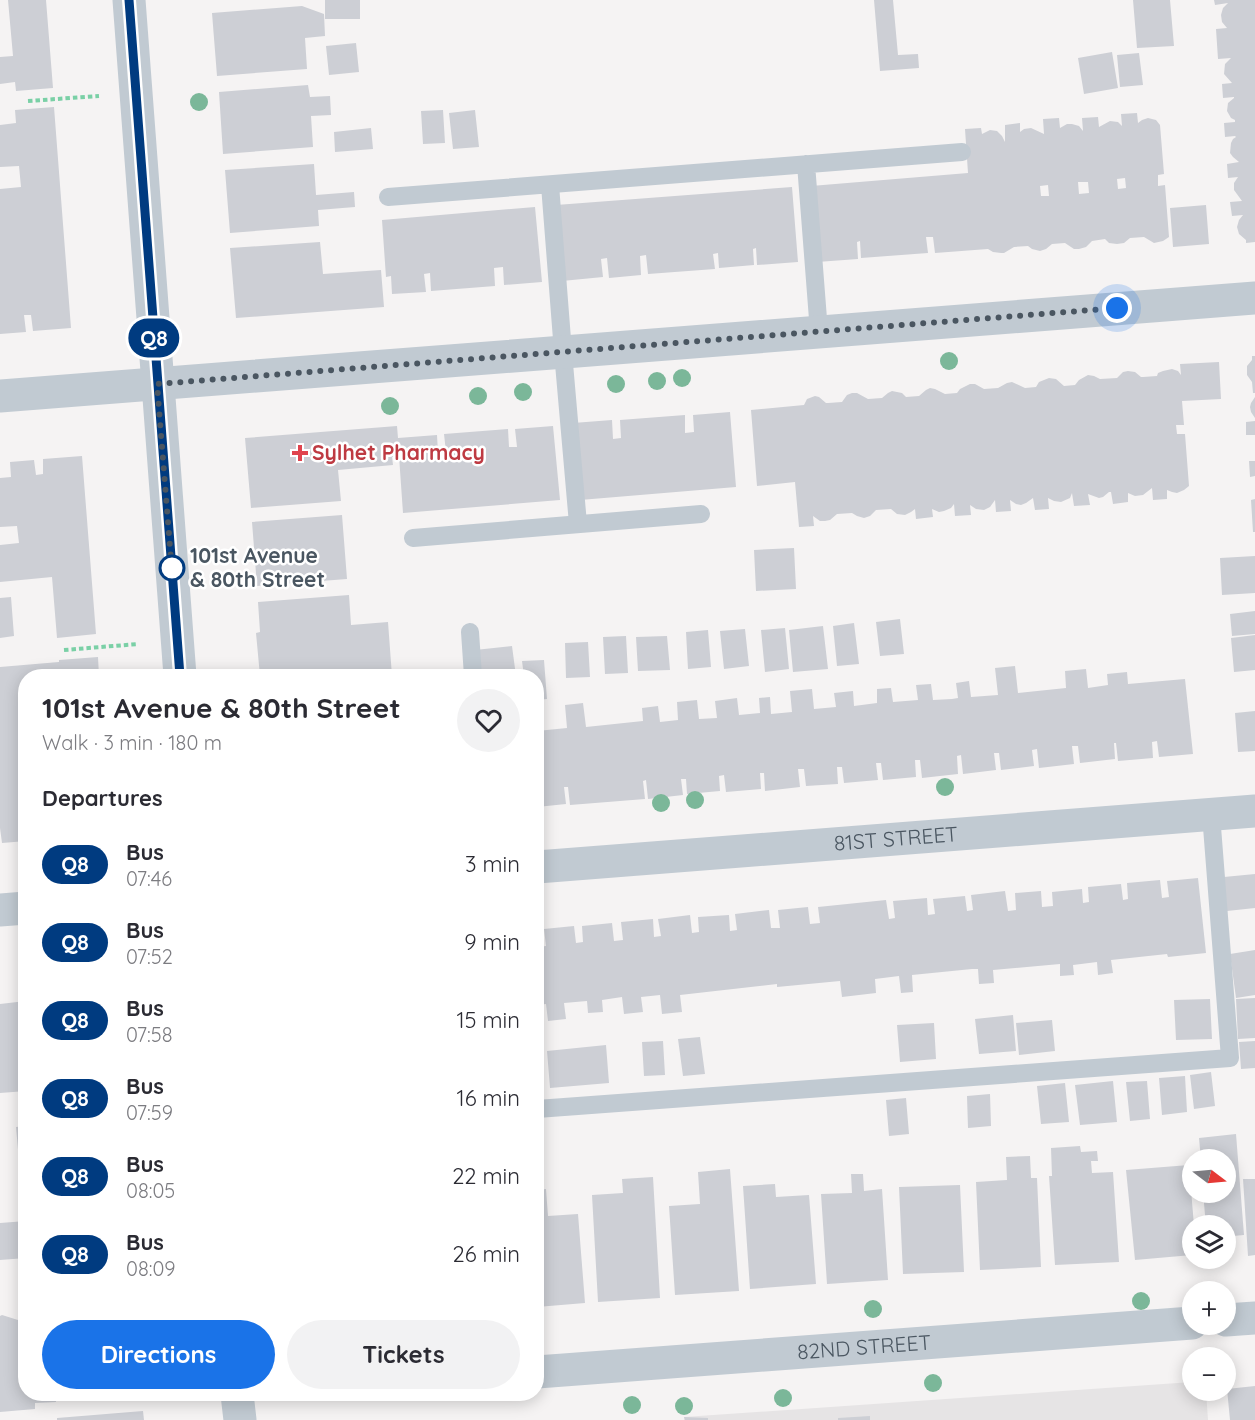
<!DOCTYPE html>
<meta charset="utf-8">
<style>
body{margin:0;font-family:Quicksand,sans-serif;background:#f2f2f3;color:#2b2b33;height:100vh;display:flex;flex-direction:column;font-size:22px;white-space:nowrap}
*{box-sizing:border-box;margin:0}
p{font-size:20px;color:#7c7c81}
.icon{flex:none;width:33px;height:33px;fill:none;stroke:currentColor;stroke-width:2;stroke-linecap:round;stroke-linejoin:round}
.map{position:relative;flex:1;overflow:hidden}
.panel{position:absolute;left:18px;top:669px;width:526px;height:732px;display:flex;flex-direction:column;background:#fff;border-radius:24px;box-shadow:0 3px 15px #0003}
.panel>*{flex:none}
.badge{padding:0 12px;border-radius:20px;font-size:21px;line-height:39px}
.needle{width:39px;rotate:106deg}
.fabs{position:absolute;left:1182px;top:1149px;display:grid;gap:12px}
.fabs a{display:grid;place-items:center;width:54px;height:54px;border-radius:50%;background:#fff;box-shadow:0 3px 15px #0003;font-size:30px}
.you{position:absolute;width:30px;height:30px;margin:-15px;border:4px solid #fff;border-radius:50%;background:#1a73e8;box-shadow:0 0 0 9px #1a73e833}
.map>.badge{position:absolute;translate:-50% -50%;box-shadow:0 0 0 3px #fff}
h2{padding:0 24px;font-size:22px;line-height:54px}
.round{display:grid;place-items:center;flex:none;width:63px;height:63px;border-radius:32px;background:#f2f2f3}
.summary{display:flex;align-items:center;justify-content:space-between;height:102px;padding:0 24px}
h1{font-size:28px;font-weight:700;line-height:45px}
.action{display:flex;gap:12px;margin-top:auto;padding:12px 24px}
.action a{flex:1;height:69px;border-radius:36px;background:#1a73e8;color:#fff;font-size:24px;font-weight:700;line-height:69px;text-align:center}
.action a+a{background:#f2f2f3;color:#2b2b33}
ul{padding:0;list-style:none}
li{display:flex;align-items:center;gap:18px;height:78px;padding:0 24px}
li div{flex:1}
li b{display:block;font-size:22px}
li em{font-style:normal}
li .badge{min-width:66px;font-weight:700;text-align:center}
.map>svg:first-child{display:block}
</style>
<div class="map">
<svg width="1255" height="1420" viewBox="0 0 1255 1420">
<rect width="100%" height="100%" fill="#f5f3f3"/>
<!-- education -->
<path fill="#e6e4e5" d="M1192 1382V1390L1206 1391 1208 1420H684V1417Z"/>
<!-- building -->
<path fill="#cdcfd5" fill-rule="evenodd" d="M8 0H46L53 88 16 91 15 82 0 84V57L13 56Z
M325 0H360V19H325Z
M874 0H893L898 55 918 54 919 68 880 71Z
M1133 0H1170L1174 46 1137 48Z
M1214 0H1255V242L1246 243V240L1239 234 1237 227 1239 220 1243 215 1232 216 1230 202 1242 201 1234 190V183L1238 177 1228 178 1227 164 1239 162 1233 157 1230 153 1231 143 1233 139 1236 137 1235 136 1225 137 1224 123 1235 122V120L1231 118 1227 111 1228 103 1234 98V97L1223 98 1222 84 1232 83 1224 74 1225 64 1231 58 1218 59 1216 29 1227 28 1222 22 1221 15 1223 8 1228 3 1215 5Z
M302 6 324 14 325 36 305 38 307 69 217 76 212 13Z
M356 43 359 72 329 75 326 46Z
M1112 52 1118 88 1084 94 1078 58Z
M1139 53 1143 85 1120 87 1117 55Z
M308 85 310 97 330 96 331 115 311 116 313 147 223 154 219 92Z
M54 107 71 328 33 331 31 315H24L26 332 0 334V189L21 187 19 166 0 167V125L16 123 15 110Z
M443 110 445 143 423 144 421 111Z
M475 110 479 147 453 149 449 113Z
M1137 113 1138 123 1142 120 1148 118 1156 120 1160 125 1164 174 1158 175V186L1165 185 1169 237 1163 241 1154 243 1144 237 1130 238 1124 243 1117 244 1109 243 1105 239 1092 241 1086 247 1079 249H1074L1065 243 1052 244 1046 249 1040 251 1032 249 1028 246 1014 247 1004 253H1001L993 252 988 249 935 253 933 237H926L928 253 861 258 860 241 857 242 858 259 817 262 811 186 968 173 965 129 981 128 982 134 990 130 997 131 1002 136 1005 142V125L1020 123V132L1024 129 1031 128 1044 134 1043 119 1059 118 1060 128 1067 124H1072L1079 126 1083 131 1082 118 1098 117 1099 127 1110 121 1118 122 1122 126 1121 114ZM1125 178 1126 188 1118 189 1117 179ZM1078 182H1088L1089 193 1079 194ZM1048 185 1049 196H1041L1040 186Z
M371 128 373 149 335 152 334 132Z
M314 164 316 195 354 192 355 207 318 210 319 226 230 233 225 170Z
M792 187 798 262 757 265 756 248 753 249 754 265 719 268 718 253 713 254 715 269 648 274 646 255 640 256 641 275 609 278 607 258 601 259 603 277 562 281 556 205Z
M1206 205 1209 244 1173 247 1170 208Z
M535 207 542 282 504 285 503 267 494 268 495 286 431 291 430 273 424 274 426 292 392 294 391 276 386 277 382 220Z
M320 242 323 274 381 270 384 307 236 318 230 248Z
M1252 356H1255V393H1253L1252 382 1247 375V366L1252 360Z
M1219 362 1221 399 1182 401 1184 425H1176L1177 434H1185L1189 486 1184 490 1177 493 1172 492 1167 490V499L1153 500 1152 488 1143 495 1135 496 1128 493V502L1113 504 1111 492H1109L1103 497 1099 498 1088 494 1090 505 1074 506 1072 493 1070 498 1061 502 1054 501 1048 498 1049 509 1035 510 1033 498 1026 503 1021 505 1016 504 1010 500 1011 511 996 512 995 500 990 507 984 510 976 509 970 505 971 515 955 516 954 504 951 508 944 511 939 512 932 509 933 517 916 519 915 509 911 512 905 515 897 514 891 509 876 510 870 516 864 518 857 516 852 513 837 514 830 520 825 521H820L813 516 814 526 799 527 795 482 757 486 751 410 804 405 807 399 815 396 819 397 826 403H828L842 402 847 395 852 393H857L868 399 882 398 888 393 892 391 902 393 906 397 919 396 926 390 930 388 935 389 945 394 957 393 960 389 970 384H975L984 389 998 388 1007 383 1012 382 1025 388 1036 387 1039 382 1049 378 1056 379 1064 386 1075 385 1079 380 1088 375 1094 376 1100 379 1117 378 1123 372 1128 371 1135 372 1141 377H1143L1157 376 1158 373 1163 371 1172 369 1178 371 1181 375 1180 364Z
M1255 397V418L1251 412 1250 407 1251 403Z
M730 412 736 487 580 500 573 423 612 420 613 439 621 438 620 420 685 415V433L694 432 693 415Z
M1255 421V435H1246V422Z
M397 426 398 438 437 435 438 453 446 452 444 434 508 429 509 447H517L515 429 553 426 560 500 403 513 399 456 392 457 393 465 338 470 341 501 251 508 245 438Z
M82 456 96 634 57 638 52 577 0 582V545L19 543 17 526 0 527V478L11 477 10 462 34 460 36 475 43 474V459Z
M1249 461H1255V476L1250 477Z
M1255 499V532H1253L1251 500Z
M342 515 347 579 257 586 252 522Z
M794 548 796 589 756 591 754 550Z
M1255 556V593L1222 595 1220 558Z
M349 595 351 625 388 622 392 676H260L256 633 260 632 258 602Z
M11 597 14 636 0 638V598Z
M1255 611V634L1232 636 1230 614Z
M900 619 904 654 880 656 876 622Z
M854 623 859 664 837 666 833 626Z
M823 626 828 669 793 672 789 630Z
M785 628 789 669 765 672 761 630Z
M745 629 749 666 724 669 720 631Z
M708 630 711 667 688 669 686 632Z
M1255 635V670L1234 672 1231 638Z
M626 636 628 673 605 674 603 637Z
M667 636 670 670 638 671 636 637Z
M588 642 590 677 566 678 565 643Z
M512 646 516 676H478L475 650Z
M98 657 99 676H26V706H24L26 721V757L19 758 20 777 26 776V841L2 843 0 828V667L59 662V660Z
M544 660 547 699 537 700V676H524L522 661Z
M1015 666 1018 693 1066 688 1065 671 1086 669 1088 688 1108 685 1107 674 1127 672 1128 684 1185 679 1193 754 1159 757 1157 741 1152 742 1153 758 1118 761 1116 743H1114L1115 759 1080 763 1078 746H1072L1074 764 1039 768 1037 749 1032 750 1034 766 1001 770 999 753H994L996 770 963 774 961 755 957 756 958 774 922 778 920 760H915L916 777 883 780 881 763H876L878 780 844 783 842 767H837L838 784 806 786 804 769H798L800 787 765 791 764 773H760L761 789 726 792 724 775 719 776 720 791 687 794 686 779H681L683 795 648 799 646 780 643 781 645 799 570 805 568 787H564L566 804 537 807V731L567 728 565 705 583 703 586 727 643 721 642 708 658 706 660 722 678 720 677 702 697 700 699 719 717 718 715 701 737 698 739 715 760 713 759 698 770 697 771 714 792 712 790 691 812 689 814 709 836 707 834 693 853 691 854 706 877 703V689L891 688 893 702 918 700 916 685 931 684 933 700 952 699 958 698 956 683 969 681 971 697 998 695 995 668Z
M1255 711V751L1238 752 1235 713Z
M1255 874V908L1227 911 1224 877Z
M1198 878 1206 953 1168 957 1167 954 1111 960 1113 973 1098 975 1097 962 1073 965 1074 975 1060 976V964L993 970 994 983 979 984 978 969H972L912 975 913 992 901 993 899 976 875 979 876 993 842 997 840 981 777 987V984L680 995 682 1012 662 1014 660 995 641 997 643 1012 624 1014 622 997 602 1000 603 1012 588 1013 587 1001 564 1003 566 1019 548 1021 546 1004 537 1005V947L546 946 544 929 574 926 576 943 583 942 582 926 612 923 614 941 623 940 621 922 653 919 654 937 661 936 658 919 690 915 692 933 699 932 698 917 729 915 730 931 737 930 735 914 769 910 771 928H780L778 910 808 907 810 924 820 923 818 907 886 900 889 919 895 918 893 901 927 898 928 915 935 914 933 899 965 896 967 911 973 910 971 895 1005 891 1008 911 1016 910 1015 893 1041 891 1042 907 1053 906 1052 892 1082 889 1083 903 1089 902 1088 887 1121 884 1123 900 1128 899 1127 883 1160 880 1162 898 1169 897 1167 881Z
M1255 950V995L1236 998 1230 954Z
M1255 998V1038L1238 1039 1236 999Z
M1210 999 1212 1039 1176 1040 1174 1000Z
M26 1001V1091L0 1093V1004Z
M1013 1015 1016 1051 979 1054 975 1019Z
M1052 1020 1055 1051 1019 1055 1016 1023Z
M934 1023 936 1059 900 1062 897 1025Z
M700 1037 705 1074 683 1076 678 1039Z
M663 1041 665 1075 644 1076 642 1042Z
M1255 1041V1068L1241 1069 1239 1042Z
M606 1045 609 1083 550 1088 547 1051Z
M1211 1072 1215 1106 1194 1109 1190 1075Z
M1185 1076 1187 1112 1162 1115 1159 1078Z
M1113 1081 1117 1122 1080 1125 1075 1085Z
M1147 1081 1150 1119 1130 1121 1126 1082Z
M1065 1083 1069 1122 1041 1124 1037 1086Z
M990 1094 991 1126 968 1128 967 1096Z
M906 1098 909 1134 889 1136 886 1100Z
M26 1126V1205H23L16 1127Z
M1236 1134 1244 1235 1233 1236 1234 1251H1226V1226H1206L1203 1192H1226V1160H1201L1199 1138Z
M1080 1146 1081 1152 1097 1151 1098 1161H1091L1092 1173 1113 1172 1119 1262 1055 1265 1049 1176H1052L1051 1148Z
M1030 1156 1031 1178H1037L1041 1267 980 1270 976 1182 1007 1180 1006 1157Z
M1189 1165 1194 1226H1192V1255L1135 1260 1126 1170Z
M730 1169 739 1291 675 1295 669 1206 700 1204 698 1172Z
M851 1174H863L864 1191 882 1189 888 1280 827 1284 821 1194 852 1193Z
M653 1177 660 1298 598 1302 592 1195 623 1193 622 1179Z
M1243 1179H1255V1255L1248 1256Z
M775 1184 776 1197 809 1195 816 1284 750 1289 743 1186Z
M960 1185 964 1272 903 1274 899 1187Z
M546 1189 548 1216 578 1214 585 1303 537 1307V1190Z
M26 1221V1258L0 1260V1223Z
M2 1315 18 1320H26V1394H55L56 1402 35 1403V1409L0 1412V1316Z
M1255 1386V1420H1230L1227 1389Z
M143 1411 144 1420H57V1418Z
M870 1416V1420H838V1418Z
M684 1417 708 1418V1420H685Z"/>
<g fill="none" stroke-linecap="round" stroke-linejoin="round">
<!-- path -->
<path stroke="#7ad0a6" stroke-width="4" stroke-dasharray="4.5 3" stroke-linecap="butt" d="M28 101 99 96
M64 650 138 644"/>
<!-- lane -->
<path stroke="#c1cad2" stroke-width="18" d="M806 164 819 332
M550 185 563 352 578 524
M388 197 962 152
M413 538 701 514
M470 632 473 676
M537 1109 1230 1058 1211 814"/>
<!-- street -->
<g stroke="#c1cad2" stroke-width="33">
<path d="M129 0 180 676"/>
<path d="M0 396 1255 298"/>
<path id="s1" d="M537 867 1255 811"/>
<path d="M0 910 26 908"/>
<path d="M1226 1320 1255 1318"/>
<path id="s2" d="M537 1372 1192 1323"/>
<path d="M237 1394 240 1420"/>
</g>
</g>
<!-- trees -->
<g fill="#7bb799">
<circle cx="199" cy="102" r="9"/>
<circle cx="949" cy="361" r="9"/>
<circle cx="682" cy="378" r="9"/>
<circle cx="657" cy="381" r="9"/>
<circle cx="616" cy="384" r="9"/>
<circle cx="523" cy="392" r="9"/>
<circle cx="478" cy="396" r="9"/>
<circle cx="390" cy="406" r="9"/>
<circle cx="945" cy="787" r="9"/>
<circle cx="695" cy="800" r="9"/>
<circle cx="661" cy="803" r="9"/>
<circle cx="1141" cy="1301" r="9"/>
<circle cx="873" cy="1309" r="9"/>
<circle cx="933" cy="1383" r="9"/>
<circle cx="783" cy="1398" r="9"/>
<circle cx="632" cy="1405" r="9"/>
<circle cx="684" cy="1406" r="9"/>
</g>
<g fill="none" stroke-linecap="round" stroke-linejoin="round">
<!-- line casing -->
<g stroke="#fff" stroke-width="14">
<path id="line" d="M129 0 180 676"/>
</g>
<!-- line -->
<use href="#line" stroke="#003b80" stroke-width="9"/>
<!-- walk -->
<path stroke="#4a5661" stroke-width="6" stroke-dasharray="0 10.8" d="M172 568V572L157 384 1117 308"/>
</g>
<!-- markers -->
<path fill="#e0444e" stroke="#fff" stroke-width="2" d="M297 444h6v6h6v6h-6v6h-6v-6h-6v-6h6z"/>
<circle fill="#fff" stroke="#003b80" stroke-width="3" cx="172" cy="568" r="12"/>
<g text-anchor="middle" stroke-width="5" stroke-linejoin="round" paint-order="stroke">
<!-- health labels -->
<g font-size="21" font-weight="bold" fill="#be3a42" stroke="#fff" text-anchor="start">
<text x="312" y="460">Sylhet Pharmacy</text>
</g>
<!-- stop labels -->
<g font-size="21" font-weight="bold" fill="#4a5661" stroke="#fff" text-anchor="start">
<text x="190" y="563">101st Avenue<tspan x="190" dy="24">&amp; 80th Street</tspan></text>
</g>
<!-- street labels -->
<g font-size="21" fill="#4a5661" stroke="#fff">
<text dy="7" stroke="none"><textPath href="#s1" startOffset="360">81ST STREET</textPath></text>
<text dy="7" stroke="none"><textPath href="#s2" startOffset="328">82ND STREET</textPath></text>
</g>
</g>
</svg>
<div class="fabs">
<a><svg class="needle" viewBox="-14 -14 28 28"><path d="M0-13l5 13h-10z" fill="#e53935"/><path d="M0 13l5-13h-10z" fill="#7c7c81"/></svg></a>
<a><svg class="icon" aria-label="layers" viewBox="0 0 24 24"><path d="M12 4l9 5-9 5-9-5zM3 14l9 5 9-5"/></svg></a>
<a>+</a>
<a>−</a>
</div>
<div class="you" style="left:1117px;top:308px"></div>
<b class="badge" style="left:154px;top:338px;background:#003b80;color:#fff">Q8</b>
<section class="panel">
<div class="summary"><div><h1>101st Avenue &amp; 80th Street</h1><p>Walk · 3 min · 180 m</p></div><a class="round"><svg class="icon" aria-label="heart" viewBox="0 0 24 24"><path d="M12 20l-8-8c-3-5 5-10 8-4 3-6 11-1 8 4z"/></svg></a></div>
<h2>Departures</h2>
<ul>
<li><span class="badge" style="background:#003b80;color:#fff">Q8</span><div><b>Bus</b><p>07:46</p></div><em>3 min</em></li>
<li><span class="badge" style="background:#003b80;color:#fff">Q8</span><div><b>Bus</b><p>07:52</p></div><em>9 min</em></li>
<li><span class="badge" style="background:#003b80;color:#fff">Q8</span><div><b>Bus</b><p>07:58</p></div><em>15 min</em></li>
<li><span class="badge" style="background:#003b80;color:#fff">Q8</span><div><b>Bus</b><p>07:59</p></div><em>16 min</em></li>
<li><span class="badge" style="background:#003b80;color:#fff">Q8</span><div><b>Bus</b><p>08:05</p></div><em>22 min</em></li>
<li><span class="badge" style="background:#003b80;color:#fff">Q8</span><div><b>Bus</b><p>08:09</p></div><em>26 min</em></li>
</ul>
<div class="action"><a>Directions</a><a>Tickets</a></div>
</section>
</div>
